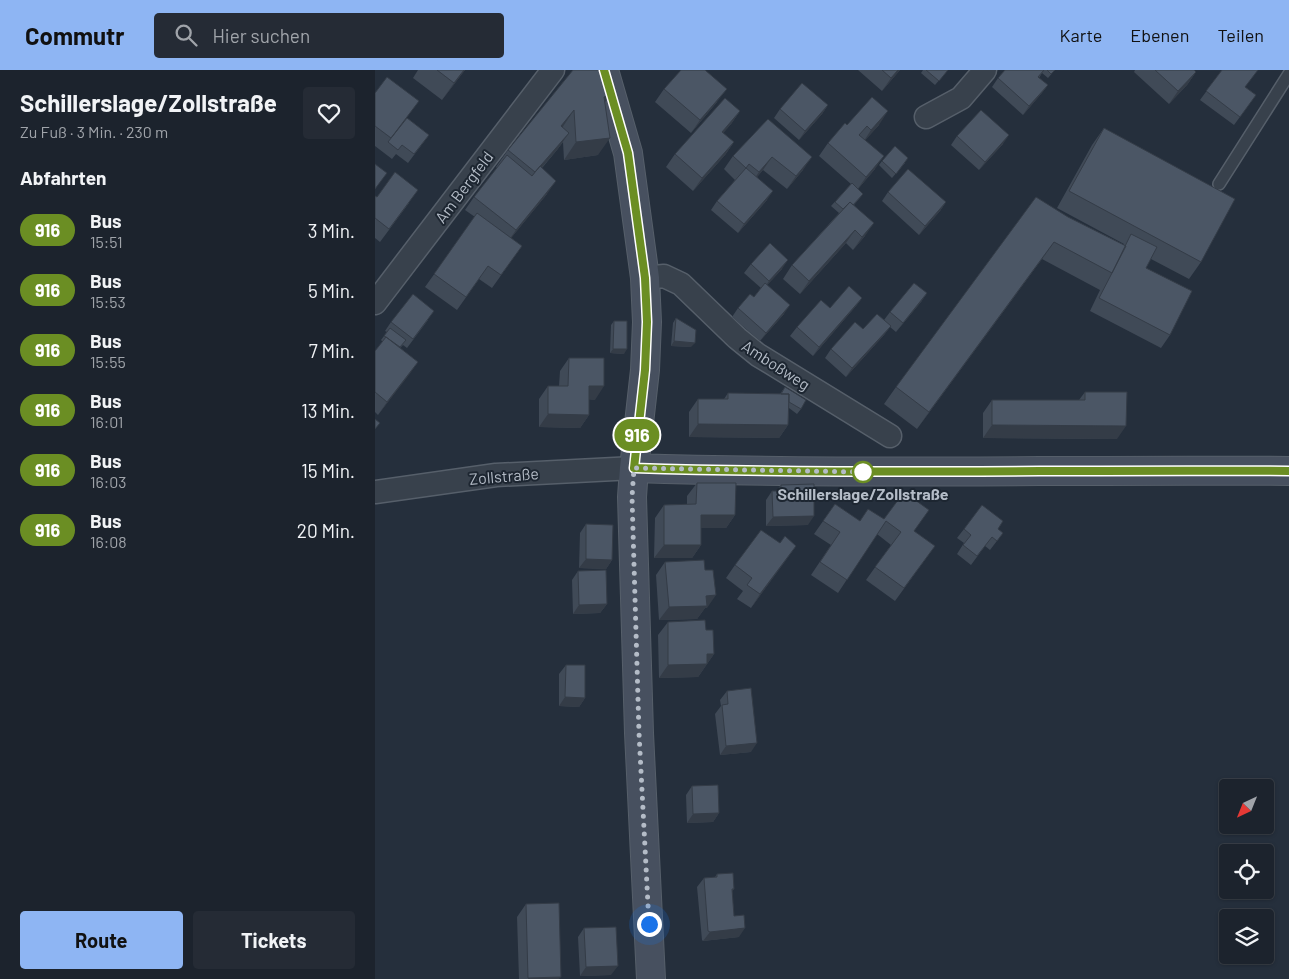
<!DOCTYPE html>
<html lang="de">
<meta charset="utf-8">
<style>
body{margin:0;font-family:Barlow,sans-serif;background:#252b35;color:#f1f3f6;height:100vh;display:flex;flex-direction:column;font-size:19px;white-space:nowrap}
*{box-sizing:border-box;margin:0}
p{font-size:16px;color:#a0a4aa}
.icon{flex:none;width:28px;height:28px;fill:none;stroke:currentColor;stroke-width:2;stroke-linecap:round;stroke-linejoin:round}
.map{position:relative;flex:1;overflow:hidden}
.sheet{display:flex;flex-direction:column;background:#1c232d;width:375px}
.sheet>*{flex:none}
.badge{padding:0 10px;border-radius:16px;font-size:18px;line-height:32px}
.needle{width:32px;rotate:223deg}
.fabs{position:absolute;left:844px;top:709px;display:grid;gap:10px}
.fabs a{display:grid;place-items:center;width:55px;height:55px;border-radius:5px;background:#1c232d;box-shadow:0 1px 4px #0004,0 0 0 1px #3a4049;font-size:25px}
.you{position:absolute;width:25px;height:25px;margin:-12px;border:4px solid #fff;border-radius:50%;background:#1a73e8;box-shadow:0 0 0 8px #1a73e833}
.map>.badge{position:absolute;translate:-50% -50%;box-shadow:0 0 0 2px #fff}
h2{padding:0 20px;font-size:19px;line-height:45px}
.round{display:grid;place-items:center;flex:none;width:52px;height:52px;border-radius:5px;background:#252b35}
.headline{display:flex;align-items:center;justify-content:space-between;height:85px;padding:0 20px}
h1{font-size:24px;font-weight:700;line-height:38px}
.action{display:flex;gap:10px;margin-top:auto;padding:10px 20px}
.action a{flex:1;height:58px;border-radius:5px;background:#8eb5f3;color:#111;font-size:20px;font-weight:700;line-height:58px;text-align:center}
.action a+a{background:#252b35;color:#f1f3f6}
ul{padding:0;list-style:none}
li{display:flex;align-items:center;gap:15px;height:60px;padding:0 20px}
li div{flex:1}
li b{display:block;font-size:19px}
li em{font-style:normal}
li .badge{min-width:55px;font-weight:700;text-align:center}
header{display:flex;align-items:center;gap:30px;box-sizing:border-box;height:70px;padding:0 25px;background:#8eb5f3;color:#111}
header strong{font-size:24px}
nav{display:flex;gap:28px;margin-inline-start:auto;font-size:18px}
.search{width:350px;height:45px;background:#252b35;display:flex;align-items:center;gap:12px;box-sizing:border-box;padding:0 18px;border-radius:5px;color:#a0a4aa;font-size:19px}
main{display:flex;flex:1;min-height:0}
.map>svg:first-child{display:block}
</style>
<header>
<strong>Commutr</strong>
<div class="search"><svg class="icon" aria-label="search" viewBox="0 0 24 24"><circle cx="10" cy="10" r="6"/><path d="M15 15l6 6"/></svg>Hier suchen</div>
<nav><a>Karte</a><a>Ebenen</a><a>Teilen</a></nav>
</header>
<main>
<section class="sheet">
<div class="headline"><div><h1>Schillerslage/Zollstraße</h1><p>Zu Fuß · 3 Min. · 230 m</p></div><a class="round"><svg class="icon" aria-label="heart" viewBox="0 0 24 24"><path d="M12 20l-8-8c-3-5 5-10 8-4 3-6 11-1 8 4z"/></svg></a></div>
<h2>Abfahrten</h2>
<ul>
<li><span class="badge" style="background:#6b8e23;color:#fff">916</span><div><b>Bus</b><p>15:51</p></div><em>3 Min.</em></li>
<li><span class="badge" style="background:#6b8e23;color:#fff">916</span><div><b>Bus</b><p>15:53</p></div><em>5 Min.</em></li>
<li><span class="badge" style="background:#6b8e23;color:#fff">916</span><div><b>Bus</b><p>15:55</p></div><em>7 Min.</em></li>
<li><span class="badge" style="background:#6b8e23;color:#fff">916</span><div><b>Bus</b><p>16:01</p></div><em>13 Min.</em></li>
<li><span class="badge" style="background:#6b8e23;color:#fff">916</span><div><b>Bus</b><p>16:03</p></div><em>15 Min.</em></li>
<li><span class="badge" style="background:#6b8e23;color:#fff">916</span><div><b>Bus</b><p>16:08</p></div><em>20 Min.</em></li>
</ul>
<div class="action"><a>Route</a><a>Tickets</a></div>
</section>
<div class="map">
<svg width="914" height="909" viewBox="0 0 914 909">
<rect width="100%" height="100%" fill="#252f3c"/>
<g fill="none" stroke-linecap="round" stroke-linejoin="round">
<!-- lane casing -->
<g stroke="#565f6a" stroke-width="14">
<path id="lane" d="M844 114 914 4"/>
</g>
<!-- street casing -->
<g stroke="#565f6a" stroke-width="25">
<path id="street" d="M551 47 586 28 610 0
M270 208 289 206 306 214 362 268 383 285 515 366
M0 233 178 0
M0 422 121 405 259 398"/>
</g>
<!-- secondary casing -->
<g stroke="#565f6a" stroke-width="30">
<path id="secondary" d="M229 0 253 83 270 208 272 252 270 300 259 398 257 427 264 663 276 909
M259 398C477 405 696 399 914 401"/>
</g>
<!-- lane -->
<use href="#lane" stroke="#38414c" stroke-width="11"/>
<!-- street -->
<use href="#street" stroke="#38414c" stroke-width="22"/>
<!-- secondary -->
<use href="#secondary" stroke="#47505f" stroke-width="28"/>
</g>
<!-- wall -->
<path fill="#404a57" d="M43 0H90L67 30 38 8Z
M198 0 235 25 230 32 223 85 189 90 188 72 182 80 167 98 172 124 136 168 147 176 117 218 104 209 82 240 50 217 100 147 90 140 99 127 122 98 121 97 133 80Z
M483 0H525L507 21Z
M548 0H573L560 15 546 3Z
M630 0H680L673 8 667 3 664 8 673 15 666 24 648 45 617 17 623 8Z
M760 0H819L821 2 812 15 794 34 759 2Z
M847 0 881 25 859 55 825 30Z
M289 19 342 32 316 63 280 32Z
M0 23 54 65 33 93 21 84 17 89 0 76Z
M453 35 447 44 424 70 399 48 405 39Z
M365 41 356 54 348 63 359 72 350 85 318 121 291 97 300 84Z
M393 49 428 100 412 119 388 100 382 107 392 130 363 163 336 140 342 131 360 110 349 99 358 86Z
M472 55H504L490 70 500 99 483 119 488 124 479 135 490 166 478 180 471 173 425 224 408 209 417 195 464 143 456 136 476 114 444 86 453 73Z
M729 58 826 192 814 209 776 189 771 198 795 265 786 278 715 241 725 220 667 189 542 359 509 334 521 317 693 147 749 175V174L682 138 717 75Z
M582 66 628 74 604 100 576 75Z
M507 91 530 93 517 108 504 95Z
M513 122 571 132 565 141 544 165 507 131Z
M0 126 2 127 34 133 5 172 0 168Z
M376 194 407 199 392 215 409 244 385 271 357 247 363 238 379 227 386 218 369 203Z
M552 223 546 232 521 262 515 257 509 265 471 307 450 288 456 279 488 259 509 250 515 242Z
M487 228 481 236 438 286 415 266 422 257 455 238Z
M301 248 316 277 296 276 298 253Z
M53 250 32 278 28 275 25 278 43 292 3 345 0 342V281L8 272 6 270 12 262 10 261 16 252Z
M239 251 249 284 235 283 236 255Z
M194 288 220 330 214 329V345L205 358 164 357V329L173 316H184L185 301Z
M410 317 426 339 422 344 414 338 413 355 404 368 314 367V342L323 329H349L353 323 405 324Z
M710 322 742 369 608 368V343L617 330H704Z
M322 413 360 445 351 458H326V475L317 488H279L280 448 289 435 312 434V426Z
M406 415 433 455 391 456V430L397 421H401Z
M460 434 485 451 509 449 539 461 560 476 520 531 491 510 516 475 502 464 463 523 436 505 456 475 439 464Z
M211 454 237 490 231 499 204 498 205 463Z
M589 459H623L628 463 615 480 610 476 596 495 582 484 589 473 582 468Z
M405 473 421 476 376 538 362 529 368 521 351 508 360 495Z
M290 492 332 538H330L322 549 284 550 281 505Z
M203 501 232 534 225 543 198 544 197 510Z
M293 552 331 560 339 584 323 607 284 608 283 565Z
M191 595 210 628 204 637 184 636V604Z
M352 621 376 682 345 685 340 644 346 636 345 630Z
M317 716 344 743 338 752 312 753 311 725Z
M342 804 359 819 357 821 359 846 364 867 328 871 327 870 322 817 329 808 340 807Z
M151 834 184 909H144L142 847Z
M209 858 236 905 205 906 203 867Z"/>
<!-- shaded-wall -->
<path fill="#343c47" d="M89 0H90L67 30 79 13Z
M523 0H525L507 21 516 8Z
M821 2 812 15 794 34 803 21Z
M673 15 666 24 648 45 654 36Z
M352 19 342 32 316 63 325 50Z
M235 25 223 42 229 27Z
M453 35 447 44 424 70 430 61Z
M199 40 187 58 186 56Z
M365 41 356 54 338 75 347 62Z
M513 41 504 55 487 74 496 60Z
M194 63 182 80 148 119 160 102Z
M634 65 628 74 604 100 610 92Z
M235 68 223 85 189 90 201 72Z
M359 72 350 85 318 121 327 108Z
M509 86 500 99 482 120 491 107Z
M397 87 388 100 375 115 384 102Z
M437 87 428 100 412 119 421 106Z
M181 111 172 124 132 173 141 160Z
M398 121 392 130 363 163 369 154Z
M571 132 565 141 544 165 550 156Z
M499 153 490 166 478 180 487 167Z
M480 160 471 173 425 224 434 211Z
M679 172 667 189 542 359 554 342Z
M413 190 407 199 388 220 394 211Z
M552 223 546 232 521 262 528 253Z
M487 228 481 236 438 286 444 277Z
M415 235 409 244 385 271 391 263Z
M516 256 509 265 471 307 477 298Z
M299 271 320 273 316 277 296 276Z
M238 279H252L249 284 235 283Z
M43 292 34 305 3 345 12 332Z
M214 316H229L220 330 205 329Z
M173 344 214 345 205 358 164 357Z
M323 354 413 355 404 368 314 367Z
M617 355 751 356 742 369 608 368Z
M326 445H360L351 458H317Z
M439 446 433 455 391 456 398 447Z
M289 475H326L317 488H279Z
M421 476 412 489 376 538 385 524Z
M211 489 237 490 231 499 204 498Z
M341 525 332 538H330L322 549 284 550 294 537 331 526Z
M232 534 225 543 198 544 204 535Z
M332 584H339L323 607 284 608 293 595Z
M190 627 210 628 204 637 184 636Z
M382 673 376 682 345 685 351 676Z
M344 743 338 752 312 753 318 744Z
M370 858 364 867 328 871 335 862Z
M243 896 236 905 205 906 211 897Z
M186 907 184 909H153V908Z"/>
<!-- building -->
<path fill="#4b5665" stroke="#343c47" d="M62 0H89L79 13Z
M198 0H227L235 25 229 27 235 68 201 72 199 40 186 56 194 63 160 102 133 80Z
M306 0H330L352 19 325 50 289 19Z
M507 0H523L516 8Z
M551 0H573L564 11Z
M630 0H669L663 7 673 15 654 36 623 8Z
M672 0H680L676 4Z
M780 0H819L821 2 803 21Z
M847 0H883L870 17 881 25 865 47 831 21Z
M12 7 44 31 16 68 0 56V23Z
M427 13 453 35 430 61 405 39Z
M497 27 513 41 496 60 492 56 484 65 509 86 491 107 453 73 470 53 472 55Z
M350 28 365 41 347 62 359 72 327 108 300 84Z
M606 40 634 65 610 92 582 66Z
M32 48 54 65 39 84 27 75 23 80 13 72Z
M393 49 437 87 421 106 397 87 384 102 374 94 371 98 358 86Z
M729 58 860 129 826 192 694 121Z
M520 76 533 88 521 104 507 91Z
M132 85 157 106 165 96 181 111 141 160 99 127Z
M0 94 12 103 0 119Z
M371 98 398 121 369 154 342 131Z
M533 99 571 132 550 156 513 122Z
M20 102 43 120 14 159 0 148V126L2 127Z
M477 113 488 124 478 135 475 132 468 139 460 132Z
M661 127 693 147 751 176 737 203 679 172 554 342 521 317Z
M475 132 499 153 487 167 480 160 434 211 417 195Z
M102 143 147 176 126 205 113 196 91 227 59 204Z
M756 164 782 177 771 198 817 221 795 265 724 228 737 203Z
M395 173 413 190 394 211 376 194Z
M390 213 415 235 391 263 363 238 375 224 379 227Z
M539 213 552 223 528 253 515 242Z
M474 216 487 228 444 277 422 257 446 230 455 238Z
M38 224 59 241 38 269 16 252Z
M502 244 516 256 477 298 456 279 480 252 488 259Z
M301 248 321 260 320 273 299 271Z
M239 251H252V279H238Z
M15 258 31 270 25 277 11 267 9 266Z
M11 267 43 292 12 332 0 322V281Z
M194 288H229V316H214V345L173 344V316H193Z
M410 317 431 330 426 339 414 332V324H406Z
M710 322H752L751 356 617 355V330H710Z
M353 323 414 324 413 355 323 354V329H353Z
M0 349 5 353 0 359Z
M322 413H361L360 445H326V475H289V435L321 434Z
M439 414V446L398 447 397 421H406V415Z
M529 422 554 440 539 461 560 476 529 518 500 497 526 462 511 451 472 510 445 492 465 462 448 451 460 434 485 451 493 439 509 449Z
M607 435 628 451 623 459 628 463 622 471 617 467 602 486 588 475 596 465 589 459Z
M211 454 238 455 237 490 211 489Z
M386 460 405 473 410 466 421 476 385 524 372 515 377 508 360 495Z
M329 490 330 500H338L341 525 331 526 332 536 294 537 290 492Z
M231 500 232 534 204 535 203 501Z
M330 550 331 560H338L339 584H332V594L293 595V552Z
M191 595H210V628L190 627Z
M376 618 382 673 351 676 347 635 353 634 352 621Z
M343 715 344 743 318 744 317 716Z
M358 803 359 819H357L359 846 369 845 370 858 335 862 333 861 329 808 342 807V804Z
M184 833 186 907 153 908 151 834Z
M241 857 243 896 211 897 209 858Z"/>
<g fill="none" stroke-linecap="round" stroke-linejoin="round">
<!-- line casing -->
<g stroke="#fff" stroke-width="11">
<path id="line" d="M229 0 253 83 270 208 272 252 270 300 259 398C477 405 696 399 914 401"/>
</g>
<!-- line -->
<use href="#line" stroke="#6b8e23" stroke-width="8"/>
<!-- walk -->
<path stroke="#b4bcc7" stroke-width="5" stroke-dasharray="0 9" d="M274 854 264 663 257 427 259 398 488 402"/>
</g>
<!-- markers -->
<circle fill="#fff" stroke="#6b8e23" stroke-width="2.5" cx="488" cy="402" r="10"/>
<g text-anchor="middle" stroke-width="4" stroke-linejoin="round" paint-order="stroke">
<!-- street labels -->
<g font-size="16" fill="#b4bcc7" stroke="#1d2631">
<text transform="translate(89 117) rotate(-53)" y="6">Am Bergfeld</text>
<text transform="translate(401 295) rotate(33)" y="6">Amboßweg</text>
<text transform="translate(129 406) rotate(-5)" y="6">Zollstraße</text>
</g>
<!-- stop labels -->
<g font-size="16" font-weight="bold" fill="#b4bcc7" stroke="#1d2631">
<text x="488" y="430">Schillerslage/Zollstraße</text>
</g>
</g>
</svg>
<div class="fabs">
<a><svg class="needle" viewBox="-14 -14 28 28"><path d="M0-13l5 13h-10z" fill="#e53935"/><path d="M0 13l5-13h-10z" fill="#a0a4aa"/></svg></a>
<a><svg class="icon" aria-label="locate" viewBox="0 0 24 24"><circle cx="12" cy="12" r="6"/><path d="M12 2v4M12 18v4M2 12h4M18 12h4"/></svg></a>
<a><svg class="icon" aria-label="layers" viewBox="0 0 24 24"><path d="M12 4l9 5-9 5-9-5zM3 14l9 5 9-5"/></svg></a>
</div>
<div class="you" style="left:274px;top:854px"></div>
<b class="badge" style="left:262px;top:365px;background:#6b8e23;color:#fff">916</b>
</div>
</main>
